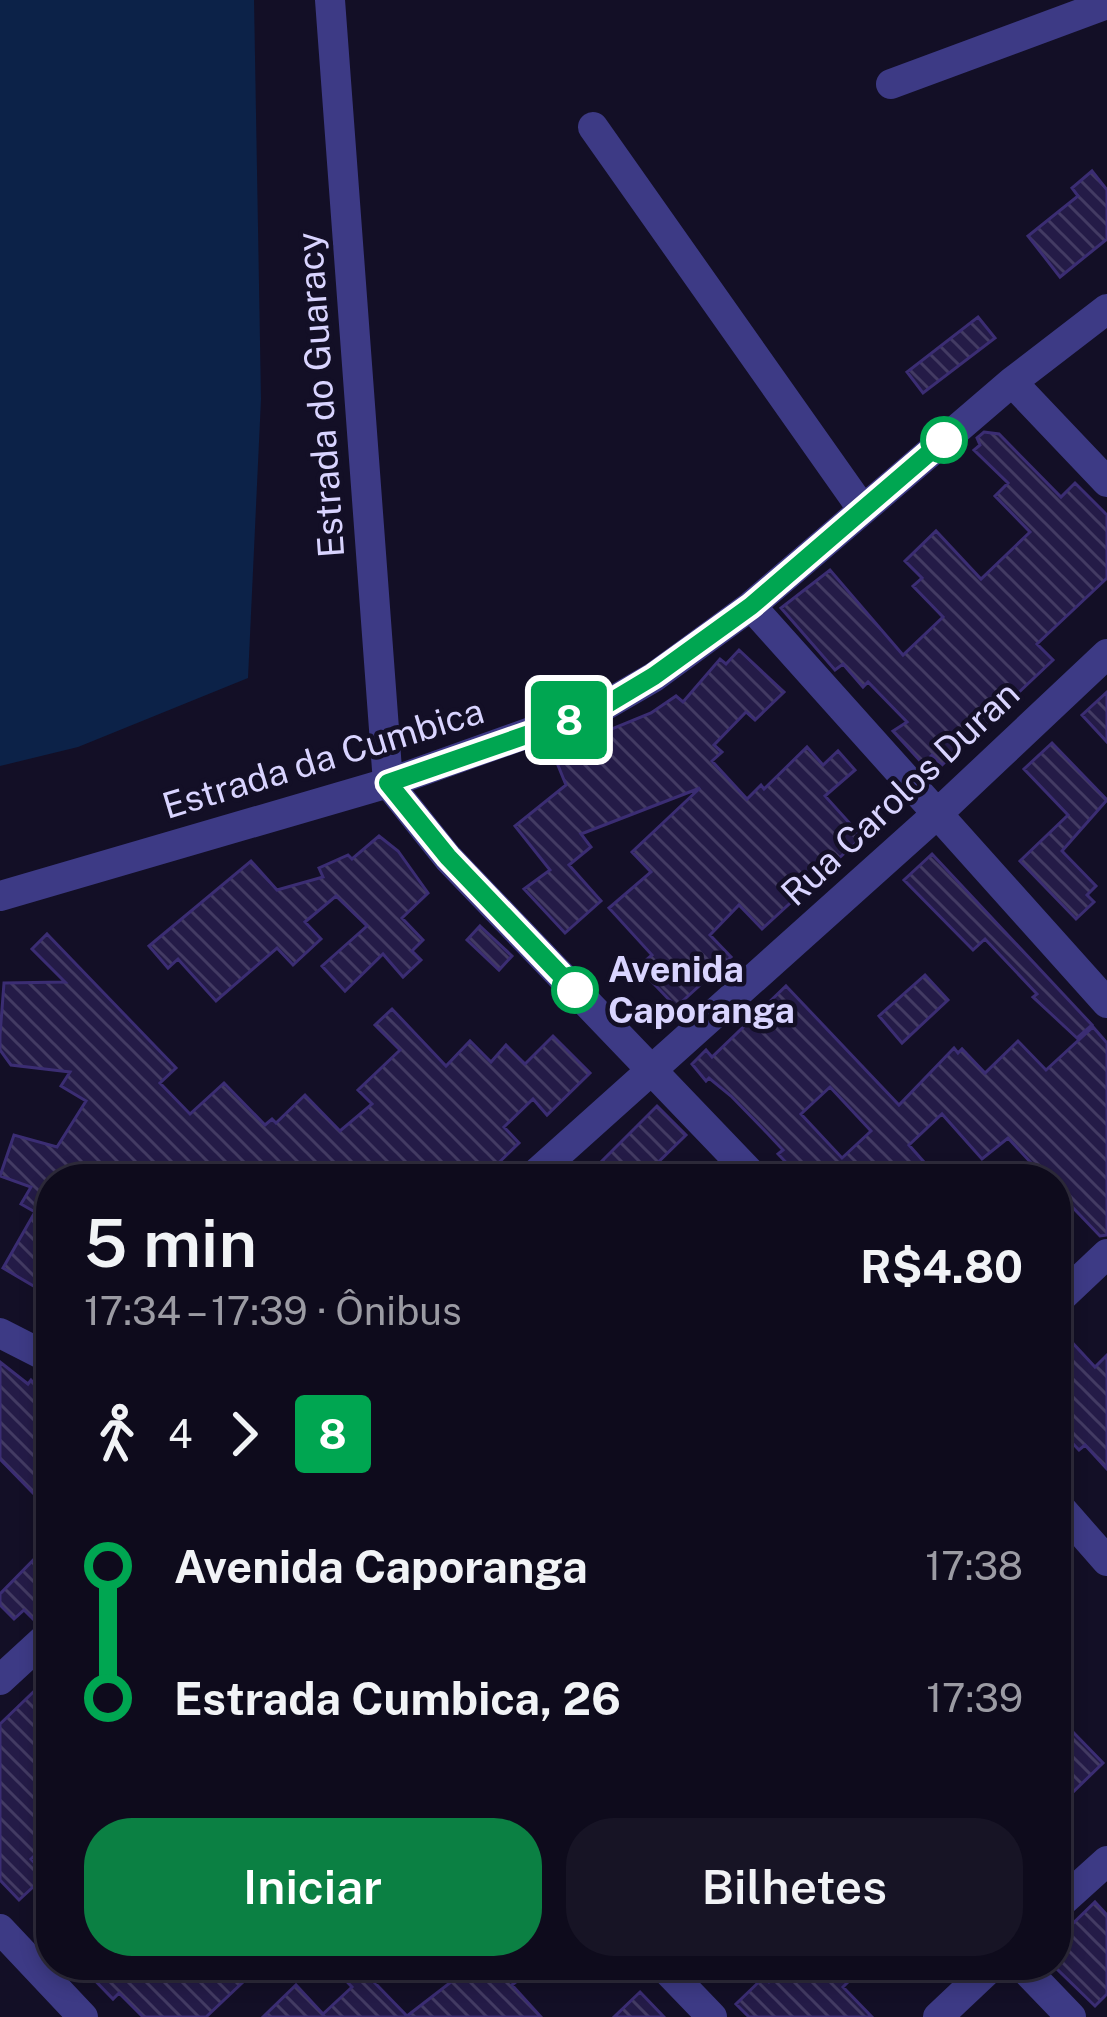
<!DOCTYPE html>
<html lang="pt">
<meta charset="utf-8">
<style>
body{margin:0;font-family:"Public Sans",sans-serif;background:#171425;color:#f1f3f6;height:100vh;display:flex;flex-direction:column;font-size:45px;white-space:nowrap}
*{box-sizing:border-box;margin:0}
p{font-size:39px;color:#9b9ba3}
.icon{flex:none;width:66px;height:66px;fill:none;stroke:currentColor;stroke-width:2;stroke-linecap:round;stroke-linejoin:round}
.map{position:relative;flex:1;overflow:hidden}
.panel{position:absolute;left:36px;top:1164px;width:1035px;height:816px;display:flex;flex-direction:column;background:#0e0b1c;border-radius:48px;box-shadow:0 6px 18px #0003,0 0 0 3px #2e2b3b}
.panel>*{flex:none}
.badge{padding:0 24px;border-radius:9px;font-size:42px;line-height:78px}
.map>.badge{position:absolute;translate:-50% -50%;box-shadow:0 0 0 6px #fff}
.legs{display:flex;align-items:center;gap:18px;height:132px;padding:0 48px;font-size:39px}
.legs p{margin-inline-start:auto}
.head{display:flex;align-items:center;justify-content:space-between;height:204px;padding:0 48px}
h1{font-size:66px;font-weight:600;line-height:90px}
.cta{display:flex;gap:24px;margin-top:auto;padding:24px 48px}
.cta a{flex:1;height:138px;border-radius:48px;background:#0b8043;color:#fff;font-size:48px;font-weight:600;line-height:138px;text-align:center}
.cta a+a{background:#171425;color:#f1f3f6}
ul{padding:0 48px;list-style:none}
li{display:flex;align-items:center;gap:42px;height:132px;font-size:45px}
li i{display:grid;place-items:center;width:18px;height:100%;margin:0 15px;background:currentColor}
li i::after{content:'';width:30px;height:30px;margin:-15px;border:9px solid;border-radius:50%;background:#0e0b1c}
li p{margin-inline-start:auto}
li:first-child i{background:linear-gradient(#0000 50%,currentColor 0)}
li:last-child i{background:linear-gradient(currentColor 50%,#0000 0)}
.map>svg:first-child{display:block}
</style>
<div class="map">
<svg width="1107" height="2017" viewBox="0 0 1107 2017">
<defs>
<pattern id="building-back-hatch" width="6" height="6" patternUnits="userSpaceOnUse" patternTransform="scale(3)"><rect width="6" height="6" fill="#241b47"/><path d="M-1 5l2 2M0 0l6 6M5-1l2 2" fill="none" stroke="#433b63"/></pattern>
</defs>
<rect width="100%" height="100%" fill="#130f26"/>
<!-- water -->
<path fill="#0c2248" d="M0 0H254L261 399 248 678 78 747 0 766Z"/>
<!-- building -->
<path fill="url(#building-back-hatch)" stroke="#3b2d73" stroke-width="3" fill-rule="evenodd" d="M1092 171 1107 190V239L1060 277 1028 236 1078 196 1072 188Z
M978 317 995 338 923 393 907 372Z
M984 432 999 434 1061 497 1075 483 1107 515V578L1037 644 1053 660 942 765 932 755 923 764 893 731 907 722 868 682 863 687 843 664 835 670 781 608 830 570 903 655 943 617 913 586 922 578 905 561 936 531 981 579 1030 532 995 496 1008 483 974 450 980 445 977 438Z
M739 650 784 692 755 720 746 712 714 745 722 752 712 761 747 799 761 785 764 789 807 747 823 765 838 751 855 770 825 796 862 837 762 929 739 905 710 935 731 957 676 1007 638 967 652 955 609 908 651 872 632 852 700 788 581 834 591 847 569 865 601 901 565 933 524 889 550 870 515 826 566 785 553 753 651 713 676 696 683 702 720 659 726 664Z
M1107 692V742L1082 715Z
M1052 743 1107 800 1062 851 1096 886 1087 895 1094 902 1076 919 1020 861 1068 815 1024 769Z
M379 836 398 851 428 893 402 918 423 940 412 951 421 960 403 977 383 954 345 991 322 966 367 926 336 896 305 922 321 939 293 965 277 948 216 1001 178 959 168 968 149 946 251 861 277 890 323 877 319 868 348 855 352 859Z
M932 854 1092 1025 1077 1038 1033 997 1037 994 985 939 973 950 904 880Z
M480 926 512 956 499 970 467 940Z
M47 934 176 1068 160 1083 190 1114 224 1083 265 1125 272 1119 276 1123 305 1095 340 1131 372 1104 358 1090 400 1050 375 1025 392 1009 446 1066 470 1041 491 1062 506 1045 525 1064 553 1036 590 1073 547 1115 533 1099 504 1127 519 1143 482 1179H51V1276L42 1291 3 1268 35 1212 21 1204 31 1187 0 1176 14 1135 57 1147 86 1101 61 1086 70 1072 11 1065 0 1050V1035L4 983 65 982 32 949Z
M925 975 948 1000 902 1043 879 1016Z
M786 986 899 1105 954 1048 958 1053 962 1049 985 1073 1018 1041 1046 1070 1093 1027 1107 1043V1235L1100 1236 1056 1190V1179H1046L1008 1138 982 1159 942 1114 909 1145 939 1179H802L778 1154 783 1150 767 1133 731 1096 709 1078 706 1081 692 1064 706 1050 712 1057ZM830 1087 871 1131 842 1158 801 1114Z
M657 1106 686 1135 641 1179H606L595 1168Z
M1056 1325 1095 1367 1107 1355V1469L1085 1445 1079 1450 1056 1426Z
M0 1362 28 1384 31 1380 51 1402V1487L39 1499 0 1459Z
M51 1542V1602L33 1619 24 1610 14 1619 0 1605V1594Z
M51 1675V1840L31 1859 46 1875 19 1900 0 1880V1724Z
M1072 1731 1103 1763 1073 1792 1056 1774V1748Z
M1095 1902 1107 1915V1994L1095 2006 1056 1968V1940Z
M80 1965H261L206 2017H143L119 1993 113 1999Z
M331 1965H394L375 1983 407 2016 473 1965H537L512 1985 541 2017H263L296 1985 323 2014 352 1987Z
M786 1965H843L854 1976 843 1987 872 2017H749L736 2004 764 1977 769 1982Z
M640 1992 664 2017H614Z"/>
<g fill="none" stroke-linecap="round" stroke-linejoin="round">
<!-- street -->
<path stroke="#3d3a85" stroke-width="30" d="M330 0 388 783
M891 84 1107 4
M593 127 863 510
M1012 382 1107 482
M751 606 1107 1003
M388 783 448 858 756 1179
M0 896 388 783 604 706 654 677 751 606 1012 382 1107 309
M530 1179 936 815 1107 654
M1056 1302 1107 1254
M0 1333 51 1359
M1056 1503 1107 1561
M0 1680 51 1633
M1056 1907 1107 1861
M0 1929 83 2017
M662 1965 712 2017
M1021 1965 1071 2017
M938 2017 993 1965"/>
</g>
<g fill="none" stroke-linecap="round" stroke-linejoin="round">
<!-- line-1 casing -->
<g stroke="#fff" stroke-width="27">
<path id="line-1" d="M575 990 448 857 388 783 558 724 604 706 654 676 751 606 944 440"/>
</g>
<!-- line-1 -->
<use href="#line-1" stroke="#00a651" stroke-width="18"/>
</g>
<!-- markers -->
<g fill="#fff" stroke="#00a651" stroke-width="6">
<circle cx="944" cy="440" r="21"/>
<circle cx="575" cy="990" r="21"/>
</g>
<g text-anchor="middle" stroke-width="9" stroke-linejoin="round" paint-order="stroke">
<!-- street labels -->
<g font-size="36" fill="#d9d4ff" stroke="#130f26">
<text transform="translate(320 395) rotate(-94)" y="13">Estrada do Guaracy</text>
<text transform="translate(323 758) rotate(-17)" y="13">Estrada da Cumbica</text>
<text transform="translate(900 793) rotate(-43)" y="13">Rua Carolos Duran</text>
</g>
<!-- stop labels -->
<g font-size="36" font-weight="bold" fill="#d9d4ff" stroke="#130f26" text-anchor="start">
<text x="608" y="982">Avenida<tspan x="608" dy="41">Caporanga</tspan></text>
</g>
</g>
</svg>
<b class="badge" style="left:569px;top:720px;background:#00a651;color:#fff">8</b>
<section class="panel">
<div class="head"><div><h1>5 min</h1><p>17:34 – 17:39 · Ônibus</p></div><b>R$4.80</b></div>
<div class="legs"><svg class="icon" aria-label="walk" viewBox="0 0 24 24"><circle cx="13" cy="4" r="2"/><path d="M13 8l-2 6 4 7M11 14l-3 7M7 12l3-4h3l4 4"/></svg>4<svg class="icon" aria-label="forward" viewBox="0 0 24 24"><path d="M9 5l7 7-7 7"/></svg><b class="badge" style="background:#00a651;color:#fff">8</b></div>
<ul>
<li><i style="color:#00a651"></i><b>Avenida Caporanga</b><p>17:38</p></li>
<li><i style="color:#00a651"></i><b>Estrada Cumbica, 26</b><p>17:39</p></li>
</ul>
<div class="cta"><a>Iniciar</a><a>Bilhetes</a></div>
</section>
</div>
